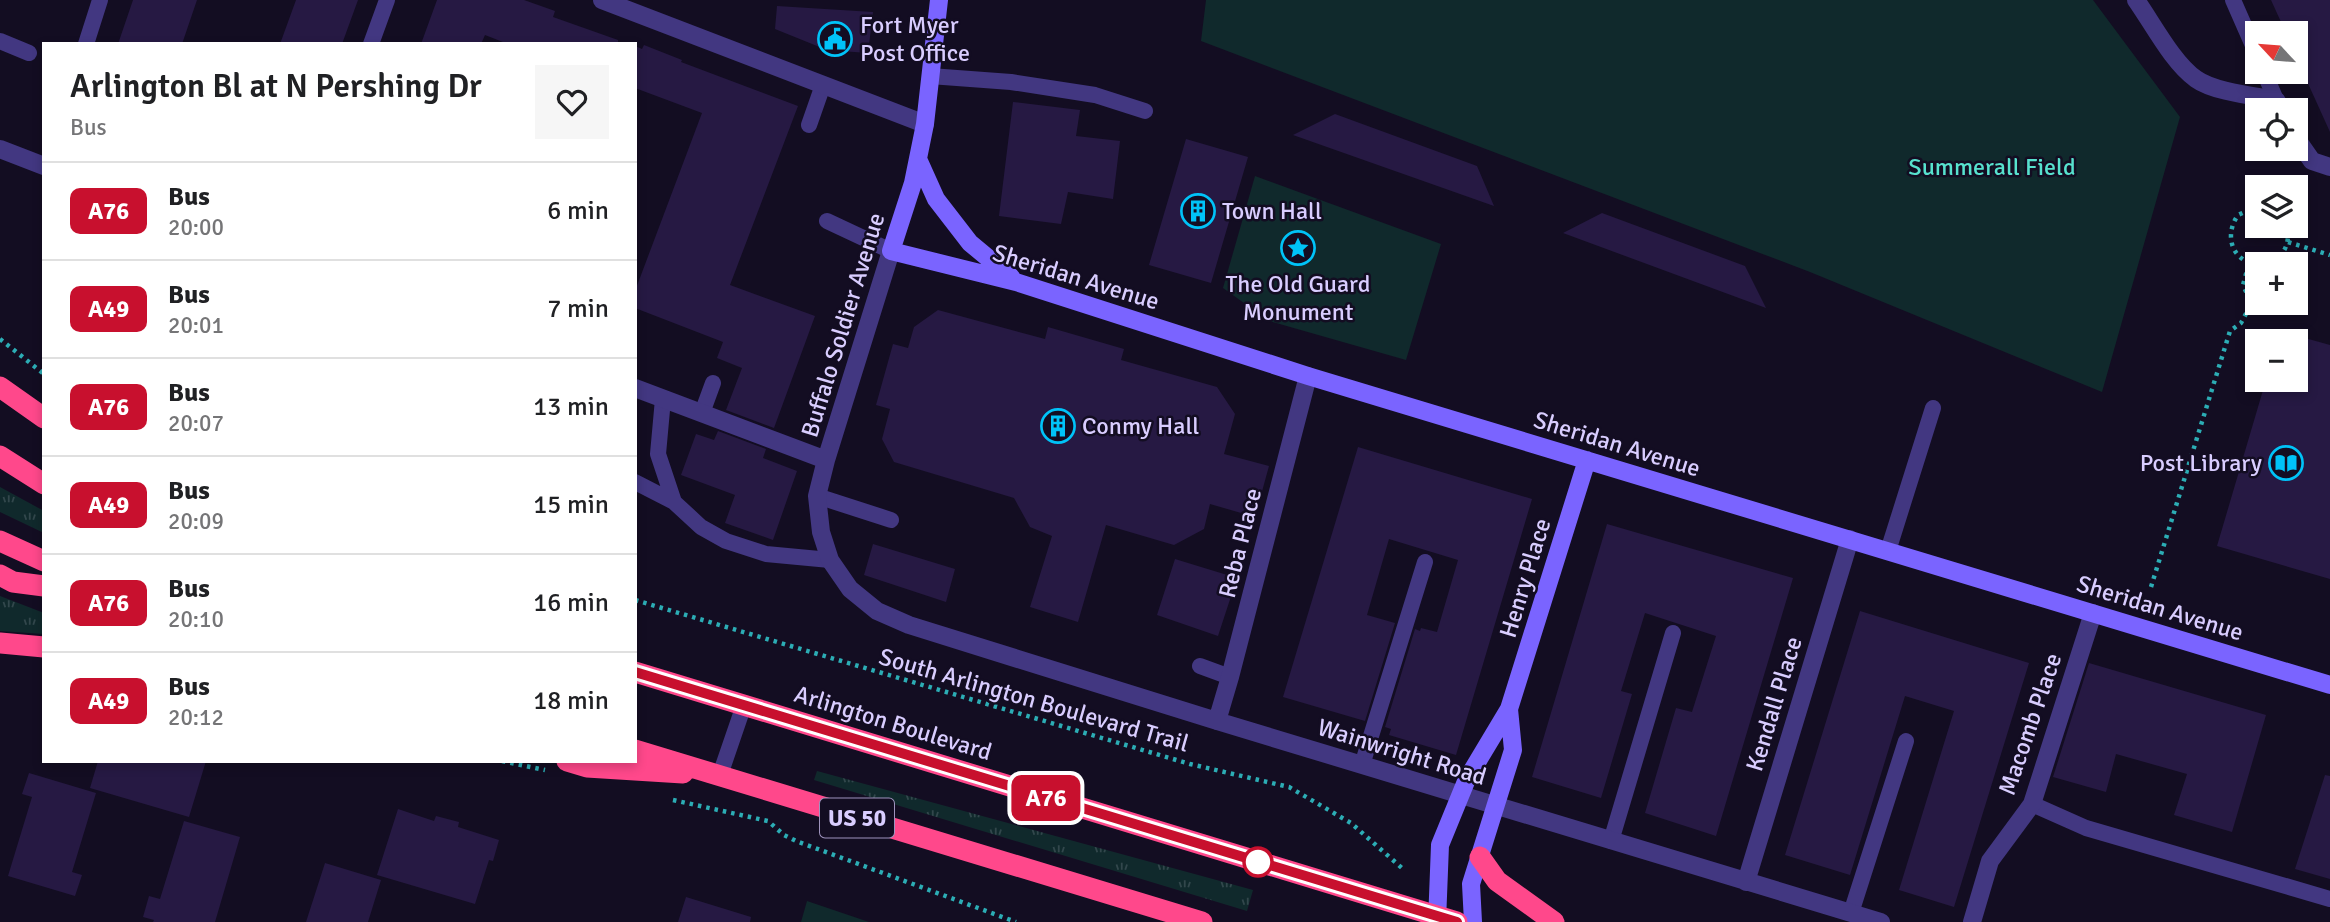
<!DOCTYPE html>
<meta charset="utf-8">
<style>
body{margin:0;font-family:Signika,sans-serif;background:#f6f6f6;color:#202124;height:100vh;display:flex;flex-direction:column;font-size:26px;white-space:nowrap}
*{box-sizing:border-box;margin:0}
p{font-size:23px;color:#757577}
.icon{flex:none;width:38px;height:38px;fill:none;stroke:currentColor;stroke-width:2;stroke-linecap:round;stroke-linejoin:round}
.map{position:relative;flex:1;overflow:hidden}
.panel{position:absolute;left:42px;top:42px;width:595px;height:721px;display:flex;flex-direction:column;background:#fff;border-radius:0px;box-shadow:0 4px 10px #0003}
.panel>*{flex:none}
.badge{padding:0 14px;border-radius:10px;font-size:24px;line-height:46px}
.needle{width:46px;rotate:296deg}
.controls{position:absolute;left:2245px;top:21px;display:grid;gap:14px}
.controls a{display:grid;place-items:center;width:63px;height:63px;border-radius:0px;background:#fff;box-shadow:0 4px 10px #0003;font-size:35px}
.map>.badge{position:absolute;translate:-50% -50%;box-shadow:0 0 0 4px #fff}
.round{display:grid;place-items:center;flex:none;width:74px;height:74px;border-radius:0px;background:#f6f6f6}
.summary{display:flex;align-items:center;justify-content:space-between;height:119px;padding:0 28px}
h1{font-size:33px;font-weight:600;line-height:52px}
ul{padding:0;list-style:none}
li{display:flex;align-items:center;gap:21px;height:98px;padding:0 28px;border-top:2px solid #e0e0e0}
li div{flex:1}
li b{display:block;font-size:26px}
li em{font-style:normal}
li .badge{min-width:77px;font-weight:700;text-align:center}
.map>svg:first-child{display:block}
</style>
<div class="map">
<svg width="2330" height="922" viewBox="0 0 2330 922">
<defs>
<pattern id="grass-tufts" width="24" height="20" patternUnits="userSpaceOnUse" patternTransform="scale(1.75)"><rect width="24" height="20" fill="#10292c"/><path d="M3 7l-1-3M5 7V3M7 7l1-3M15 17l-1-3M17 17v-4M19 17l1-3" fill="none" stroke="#32474c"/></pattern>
</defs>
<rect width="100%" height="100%" fill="#130d22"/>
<!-- grass -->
<path fill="url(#grass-tufts)" d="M0 487 44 511V533L0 512Z
M0 596 44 613V634L0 631Z
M817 771 1253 890 1247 911 814 780Z"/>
<!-- green -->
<path fill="#10292c" d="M1206 0H2093L2180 117 2102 392 1810 272 1201 41Z
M1255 176 1441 244 1406 360 1269 321 1223 288Z
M807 901 869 922H801Z"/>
<!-- building -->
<path fill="#261943" d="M133 0H197L182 44H118Z
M296 0H358L342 44H280Z
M437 0H524L555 11 553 17 618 40V44H508L485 35 481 44H421Z
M2271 0H2330V132L2296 57V33H2286Z
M777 6 873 12 868 53 827 50 775 29Z
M644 45 682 60 681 62 798 106 730 285 815 316 774 428 726 410 742 368 717 358 723 342 635 308V291L702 113 635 88V46L642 49Z
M1013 102 1080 110 1076 136 1120 141 1113 199 1068 192 1061 224 999 216Z
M1335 114 1477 166 1494 206 1293 135Z
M1186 139 1248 157 1211 283 1149 265Z
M1602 213 1745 266 1766 308 1563 233Z
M938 310 1045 339 1048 327 1124 349 1121 360 1217 387 1235 414 1224 454 1269 466 1255 517 1210 504 1204 529 1174 545 1106 525 1078 622 1030 607 1052 536 1030 527 1014 498 894 462 882 439 890 409 876 405 893 344 908 348 914 327Z
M2280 331 2330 345V579L2217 546 2266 380H2296V341H2277Z
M718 431 766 449 763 458 797 471 773 540 725 523 735 495 681 475 696 434 714 440Z
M1358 447 1532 499 1456 755 1389 735 1391 729 1385 727 1415 629 1420 631 1421 628 1437 632 1458 560 1389 539 1367 615 1395 623 1365 721 1283 697Z
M1607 524 1793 578 1716 836 1645 813 1676 708 1692 712 1716 636 1645 613 1621 691 1632 694 1601 798 1532 777Z
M873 544 955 569 946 602 864 575Z
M1175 559 1237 578 1218 636 1157 615Z
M1860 611 2029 663 1954 907 1899 890 1954 711 1905 696 1850 875 1785 855Z
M2089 663 2266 715 2232 832 2174 815 2187 774 2116 754 2106 792 2053 777Z
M98 761H206L189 817 90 788Z
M29 773 96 793 72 872 82 875 75 896 8 876 32 797 22 794Z
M2325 775 2330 776V879L2295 869Z
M398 809 434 821 436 816 459 822 458 827 499 840 493 861 489 860 475 904 377 875Z
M184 821 240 837 215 922H153L154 920 143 917 149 896 160 899Z
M325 863 381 880 368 922H306Z
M686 897 751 917 750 922H678Z"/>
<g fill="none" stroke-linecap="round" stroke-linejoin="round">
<!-- path -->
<path stroke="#2cadb5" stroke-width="4.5" stroke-dasharray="3.5 5" stroke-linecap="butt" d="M2258 206 2238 215C2224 235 2231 261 2258 265
M2288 242 2330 255
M2264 264C2283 260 2291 244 2287 226
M0 339 44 374
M2151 587 2230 331 2241 323 2248 310V296L2243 285 2249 263
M635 600 1190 764 1289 787 1351 823 1403 869
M502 761 545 770
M673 800 768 821 784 835 796 841 1016 922"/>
<!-- lane -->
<path stroke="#423781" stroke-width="16" d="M2233 0 2258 57
M0 41 29 53
M86 44 100 0
M371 44 387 0
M2264 72 2276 100
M930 76 1011 82 1095 95 1145 111
M809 125 823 85
M827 221 891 251
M663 399 658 454 674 502 701 527 726 541 766 554 830 560
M702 413 713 383
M635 482 674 502
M817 496 891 520
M1888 551 1933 408
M1200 666 1230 677
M1362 765 1425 562
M720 775 744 705
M2032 804 2086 828 2330 899
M1611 841 1673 633
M1851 913 1906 741"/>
<!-- street -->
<path stroke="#423781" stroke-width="18" d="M602 0 925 124
M2136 0C2153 24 2173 63 2196 79 2214 92 2255 96 2276 100L2282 110
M2296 138 2312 161 2330 167
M0 149 44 166
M891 251 826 460 817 496 821 532 830 560 850 589 877 611 909 625 1217 721 1881 922
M635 388 826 460
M1217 721 1230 677 1308 376
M1746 882 1850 539
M1972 922 1990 861 2032 804 2093 613"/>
<!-- secondary -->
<path stroke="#7a64ff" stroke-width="18" d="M939 0 925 124 913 183 891 251 1016 282 1308 376 2330 685
M918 159 936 199 970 243 1011 277
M1437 922 1440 845 1467 779 1509 709 1587 460
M1473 922 1471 884 1513 750 1509 709"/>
<!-- highway -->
<path stroke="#ff488b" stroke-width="21" d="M0 387 44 418
M0 456 44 484
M0 541 44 561
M0 575 13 582 44 586
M0 643 44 647
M635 672 1457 922
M635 750 1202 922
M567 761 587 767 683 773
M1480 857 1497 881 1554 922"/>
</g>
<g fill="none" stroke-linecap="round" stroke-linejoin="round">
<!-- line casing -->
<g stroke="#fff" stroke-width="16">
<path id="line" d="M635 672 1457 922"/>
</g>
<!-- line -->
<use href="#line" stroke="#c8102e" stroke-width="10"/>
</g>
<!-- icons -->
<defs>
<g id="civic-ring" transform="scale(1.75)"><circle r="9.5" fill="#130d22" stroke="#00c3f8" stroke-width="1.5"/><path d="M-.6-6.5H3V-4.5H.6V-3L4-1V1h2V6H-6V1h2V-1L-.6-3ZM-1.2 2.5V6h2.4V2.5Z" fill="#00c3f8"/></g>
<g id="building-ring" transform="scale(1.75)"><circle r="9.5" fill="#130d22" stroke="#00c3f8" stroke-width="1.5"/><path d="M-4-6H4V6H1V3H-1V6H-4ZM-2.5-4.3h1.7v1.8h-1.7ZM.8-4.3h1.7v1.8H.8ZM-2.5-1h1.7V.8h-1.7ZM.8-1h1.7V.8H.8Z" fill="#00c3f8"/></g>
<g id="sight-ring" transform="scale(1.75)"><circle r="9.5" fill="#130d22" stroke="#00c3f8" stroke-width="1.5"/><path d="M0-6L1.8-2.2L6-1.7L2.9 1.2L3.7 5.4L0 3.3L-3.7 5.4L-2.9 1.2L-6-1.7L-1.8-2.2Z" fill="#00c3f8"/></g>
<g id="library-ring" transform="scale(1.75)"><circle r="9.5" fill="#130d22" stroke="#00c3f8" stroke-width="1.5"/><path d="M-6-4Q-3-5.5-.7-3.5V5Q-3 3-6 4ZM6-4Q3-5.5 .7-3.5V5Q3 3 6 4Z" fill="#00c3f8"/></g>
</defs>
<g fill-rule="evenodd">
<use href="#civic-ring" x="835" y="39"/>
<use href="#building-ring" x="1198" y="211"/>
<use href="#sight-ring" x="1298" y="248"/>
<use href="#building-ring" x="1058" y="426"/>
<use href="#library-ring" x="2286" y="463"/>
</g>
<!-- markers -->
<circle fill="#fff" stroke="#c8102e" stroke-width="3.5" cx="1258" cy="862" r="14"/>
<g text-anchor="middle" stroke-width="5" stroke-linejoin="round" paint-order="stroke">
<!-- shield labels -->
<rect fill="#130d22" stroke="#9e93bd" stroke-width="2" x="820" y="798.5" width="74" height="39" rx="5"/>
<g font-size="23" font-weight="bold" fill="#d9cdff">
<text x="857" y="826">US 50</text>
</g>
<!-- poi labels -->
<g font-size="24" fill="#d9cdff" stroke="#130d22" text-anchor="start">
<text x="860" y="33">Fort Myer<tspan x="860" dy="28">Post Office</tspan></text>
<text x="1222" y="219">Town Hall</text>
<text x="1298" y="292" text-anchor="middle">The Old Guard<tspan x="1298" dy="28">Monument</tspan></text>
<text x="1082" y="434">Conmy Hall</text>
<text x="2262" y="471" text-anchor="end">Post Library</text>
</g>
<!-- park labels -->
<g font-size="24" fill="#57e1ce" stroke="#130d22">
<text x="1992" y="175">Summerall Field</text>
</g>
<!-- street labels -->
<g font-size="24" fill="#d9cdff" stroke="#130d22">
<text transform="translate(1076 277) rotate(17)" y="8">Sheridan Avenue</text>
<text transform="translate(843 325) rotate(-73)" y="8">Buffalo Soldier Avenue</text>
<text transform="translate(1617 444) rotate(17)" y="8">Sheridan Avenue</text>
<text transform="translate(1240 543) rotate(-76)" y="8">Reba Place</text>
<text transform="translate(1525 578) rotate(-73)" y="8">Henry Place</text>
<text transform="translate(2160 608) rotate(17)" y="8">Sheridan Avenue</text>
<text transform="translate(1034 700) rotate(16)" y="8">South Arlington Boulevard Trail</text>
<text transform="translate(1774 704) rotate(-73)" y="8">Kendall Place</text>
<text transform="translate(893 723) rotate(17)" y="8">Arlington Boulevard</text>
<text transform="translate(2030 724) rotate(-71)" y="8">Macomb Place</text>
<text transform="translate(1402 752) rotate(17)" y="8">Wainwright Road</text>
</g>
</g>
</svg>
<div class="controls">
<a><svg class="needle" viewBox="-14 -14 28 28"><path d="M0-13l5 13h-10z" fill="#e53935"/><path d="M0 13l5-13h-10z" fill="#757577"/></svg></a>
<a><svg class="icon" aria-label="locate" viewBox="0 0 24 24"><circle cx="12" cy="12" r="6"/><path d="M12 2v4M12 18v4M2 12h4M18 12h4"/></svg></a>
<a><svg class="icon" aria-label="layers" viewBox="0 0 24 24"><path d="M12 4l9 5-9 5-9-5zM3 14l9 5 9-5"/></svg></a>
<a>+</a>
<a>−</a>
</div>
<b class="badge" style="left:1046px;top:798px;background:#c8102e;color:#fff">A76</b>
<section class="panel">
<div class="summary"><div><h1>Arlington Bl at N Pershing Dr</h1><p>Bus</p></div><a class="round"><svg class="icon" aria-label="heart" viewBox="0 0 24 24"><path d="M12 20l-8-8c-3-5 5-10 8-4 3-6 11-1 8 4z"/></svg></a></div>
<ul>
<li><span class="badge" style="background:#c8102e;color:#fff">A76</span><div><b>Bus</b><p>20:00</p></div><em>6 min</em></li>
<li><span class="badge" style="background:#c8102e;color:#fff">A49</span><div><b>Bus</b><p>20:01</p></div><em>7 min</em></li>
<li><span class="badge" style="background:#c8102e;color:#fff">A76</span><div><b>Bus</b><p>20:07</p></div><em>13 min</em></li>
<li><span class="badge" style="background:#c8102e;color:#fff">A49</span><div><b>Bus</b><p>20:09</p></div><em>15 min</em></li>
<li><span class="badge" style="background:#c8102e;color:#fff">A76</span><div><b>Bus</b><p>20:10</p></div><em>16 min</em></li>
<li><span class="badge" style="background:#c8102e;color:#fff">A49</span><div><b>Bus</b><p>20:12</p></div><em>18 min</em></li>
</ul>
</section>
</div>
